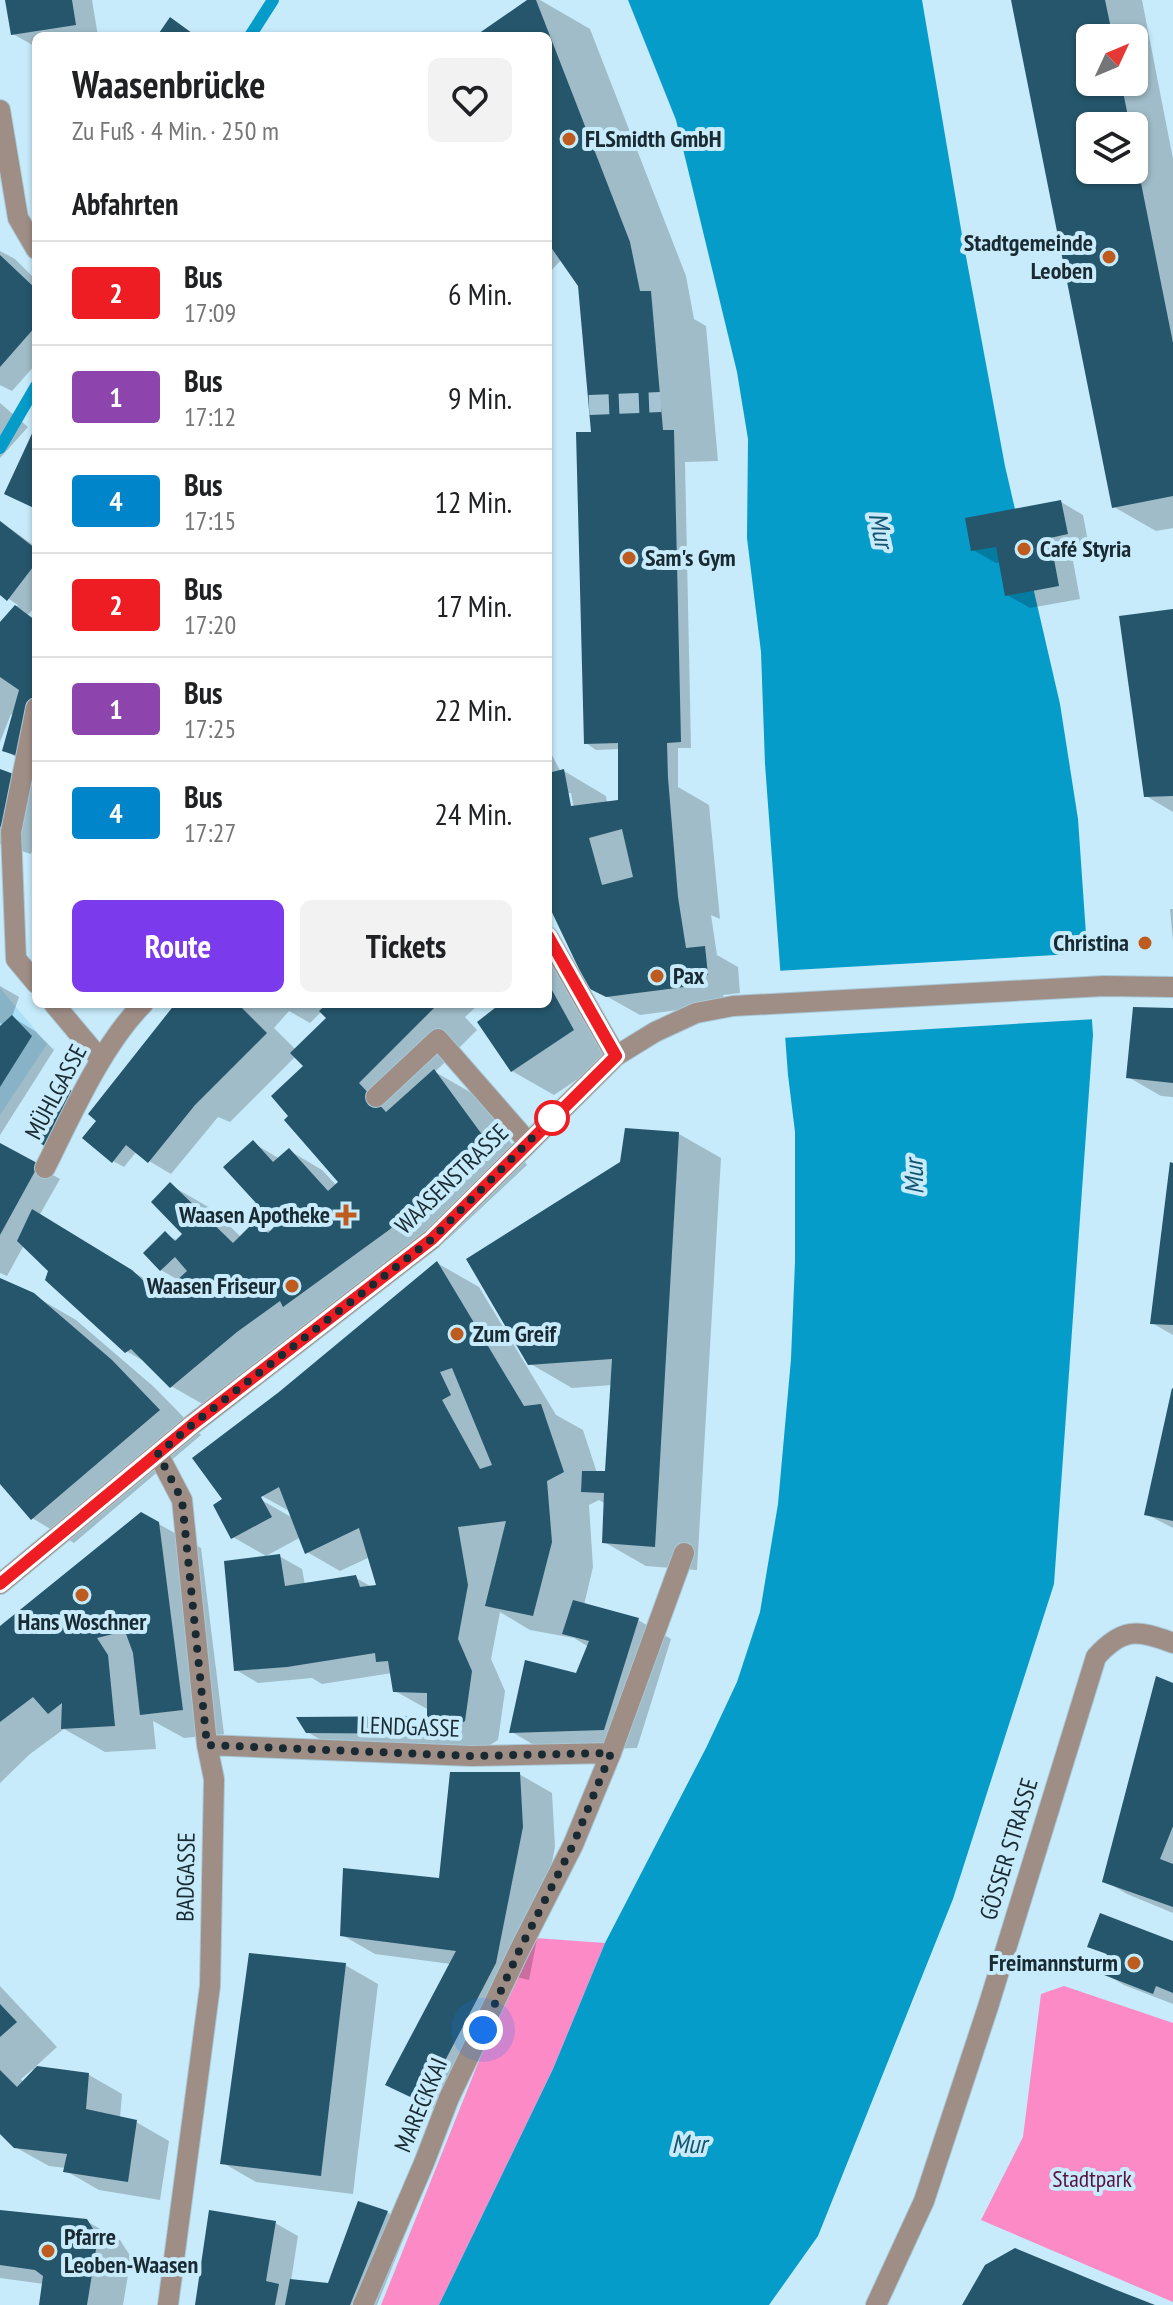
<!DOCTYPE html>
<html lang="de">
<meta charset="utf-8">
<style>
body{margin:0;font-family:"PT Sans Narrow",sans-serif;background:#f2f2f2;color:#202124;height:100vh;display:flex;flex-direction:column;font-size:30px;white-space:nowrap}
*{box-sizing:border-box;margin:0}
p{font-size:26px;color:#757577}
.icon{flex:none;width:44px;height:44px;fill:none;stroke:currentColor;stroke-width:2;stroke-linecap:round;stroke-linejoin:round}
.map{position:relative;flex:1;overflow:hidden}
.drawer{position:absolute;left:32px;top:32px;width:520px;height:976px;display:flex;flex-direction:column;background:#fff;border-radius:12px;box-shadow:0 2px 6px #0004}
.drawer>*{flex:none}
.badge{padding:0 16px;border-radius:6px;font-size:28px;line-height:52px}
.needle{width:52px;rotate:46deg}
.buttons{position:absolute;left:1076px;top:24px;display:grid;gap:16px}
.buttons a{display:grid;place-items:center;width:72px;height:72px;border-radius:12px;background:#fff;box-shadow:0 2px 6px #0004;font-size:40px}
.you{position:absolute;width:40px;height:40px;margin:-20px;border:6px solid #fff;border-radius:50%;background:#1a73e8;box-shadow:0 0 0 12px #1a73e833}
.map>.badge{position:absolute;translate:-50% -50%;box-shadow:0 0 0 4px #fff}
h2{padding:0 40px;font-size:30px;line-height:72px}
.round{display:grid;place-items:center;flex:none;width:84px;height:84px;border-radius:12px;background:#f2f2f2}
.summary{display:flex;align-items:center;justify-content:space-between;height:136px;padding:0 40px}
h1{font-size:38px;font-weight:700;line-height:60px}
.button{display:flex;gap:16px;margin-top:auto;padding:16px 40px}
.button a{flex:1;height:92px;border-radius:12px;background:#7c3aed;color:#fff;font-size:32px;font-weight:700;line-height:92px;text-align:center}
.button a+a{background:#f2f2f2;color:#202124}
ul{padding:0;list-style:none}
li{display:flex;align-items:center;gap:24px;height:104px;padding:0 40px;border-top:2px solid #e0e0e0}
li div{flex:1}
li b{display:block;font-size:30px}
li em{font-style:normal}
li .badge{min-width:88px;font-weight:700;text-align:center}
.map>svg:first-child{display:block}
</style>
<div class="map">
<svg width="1173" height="2305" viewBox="0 0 1173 2305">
<rect width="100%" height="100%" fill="#c7ebfb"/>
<!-- built -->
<path fill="#abe0f9" d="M0 988 47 1044 0 1115Z"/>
<!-- green -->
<path fill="#fc8ac7" d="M535 1938 605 1943 553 2069 439 2305H381L491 2031Z
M1064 1986 1173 2023V2302L981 2220 1023 2137 1041 1994Z"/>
<!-- water -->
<path fill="#059cca" d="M628 0H922L962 235 1005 466 1060 704 1078 819 1093 1035 1054 1584 953 1899 818 2236 769 2305H439L553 2069 605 1943 706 1748 737 1682 760 1612 778 1504 791 1359 795 1262V1132L788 1075 765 764 761 652 747 538 748 439 737 372 676 120Z"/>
<!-- pier -->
<path fill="#c7ebfb" d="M1091 953 1096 1019 781 1038 776 971Z"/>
<!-- shadow -->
<path fill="#0003" fill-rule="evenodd" d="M7 0H92L98 36H36V47L13 34Z
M530 0H540L590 29 686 276 694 319 706 326 718 461 685 462 691 748H678V787L709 805 720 919 711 915 717 955 738 967 740 993 723 995 724 1004 640 1015 590 987 548 899V748L561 772 564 771 606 796 607 804 620 802V749L596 750 586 743 593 434 579 285 562 259 548 274V36H478ZM567 793H571L575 815 571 816Z
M1013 0H1142L1173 159V528L1156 531 1114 507ZM1090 38H1134V82H1090ZM1090 126H1134V170H1090Z
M0 251 15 259 36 280V364L12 391 0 385Z
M0 403 28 427 0 458Z
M1061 502 1083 515 1089 547 1071 550 1080 599 1030 608 1007 595 1001 562 996 563 973 550Z
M0 521 36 547V605L28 615 36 620V769L4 750 14 715 11 714 0 742V624L18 605 0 593Z
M1173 611V812L1146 796Z
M0 771 18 778 36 788V839L31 854 0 844Z
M1170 909H1173V941Z
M548 932 615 1054 554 1095 512 1071 503 1004H548Z
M0 986 19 997 12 1017 35 1031 54 1050 0 1135V1028L4 1025 0 1023Z
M178 1004H479L465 1017 477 1030 435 1072 477 1096 527 1165 447 1240 431 1231 213 1410 171 1386 149 1364 126 1351 24 1245 7 1276 0 1273V1146L60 1179 39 1216 167 1292 180 1281 161 1270 165 1234 178 1241 185 1234 170 1185 212 1209 241 1237 256 1223 272 1232 279 1225 253 1143 280 1159 290 1151 322 1170 337 1186 341 1182 291 1116 305 1065 296 1056 230 1122 218 1117 171 1174 149 1161 137 1151 124 1167 113 1161ZM289 1011 310 1023 322 1011 329 1018 296 1050 274 1028Z
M1173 1010V1097L1161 1096 1128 1077Z
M679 1134 721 1158 697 1570 646 1566 604 1542 606 1504 599 1500 589 1505 593 1567 584 1605 638 1620 671 1639 637 1748 544 1751 512 1732 578 1675 589 1647 574 1638 530 1630 500 1612 491 1659 505 1691 498 1740 479 1752 341 1751 307 1732 429 1718V1710L395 1691 392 1673 322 1684 312 1678 258 1683 236 1670 279 1556 302 1569 305 1585 356 1578 372 1587 379 1586 370 1557 340 1571 307 1552 301 1537 266 1556 233 1537 225 1500 281 1393 437 1263 479 1287 556 1415 583 1430 597 1473H607L612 1385 572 1388 529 1363ZM253 1491 291 1512V1517L251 1494Z
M1173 1165V1335L1152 1323Z
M0 1280 33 1295 76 1320 154 1387 201 1435 74 1543 32 1518 0 1481Z
M1173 1392V1528L1146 1514Z
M141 1514 201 1548 224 1734 184 1738 153 1721 156 1749 105 1752 64 1729 30 1754 0 1783V1628Z
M1173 1685V1913L1127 1894 1105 1881Z
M519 1774 552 1793 555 1847 529 1980 517 1977 446 2115 388 2084 451 1964 375 1954 342 1935 441 1880Z
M1173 1943V2004L1124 1985 1102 1972 1108 1955 1089 1946Z
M345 1965 378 1984 353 2194 256 2182 223 2163Z
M0 1986 57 2047 34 2068 89 2075 122 2094 120 2118 136 2122 169 2141 160 2200 99 2190 66 2171V2168L49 2166 15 2147 0 2131ZM33 2069 35 2071 24 2083 21 2079Z
M0 2212 86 2221 120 2240 131 2257 123 2305H41L44 2284 0 2278Z
M387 2212 409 2225 377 2305H198L275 2223 298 2236 291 2281 329 2285Z"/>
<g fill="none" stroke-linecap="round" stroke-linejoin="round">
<!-- stream -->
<path stroke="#059cca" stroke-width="12" d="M250 36 273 0
M0 448 36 386"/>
</g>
<!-- building -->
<path fill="#25566b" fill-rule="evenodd" d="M5 0H72L76 25 11 35Z
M527 0H536L630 242 640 291H651L663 430H674L681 742 667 743 668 778 678 897 686 948 705 946 708 975 691 976 692 986 606 997 588 988 548 904V773L564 769 571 806 618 800V743L584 744 576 432H591L578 286 548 243V36H475ZM622 829 633 877 602 885 589 838Z
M1011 0H1105L1113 38H1090V82H1121L1130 126H1090V170H1134L1135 153 1173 343V496L1112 508Z
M170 17 196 36H157Z
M0 255 36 289V326L0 367Z
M36 425V509L4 494Z
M1061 500 1068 534 1050 538 1059 586 1005 596 996 547 971 551 965 518Z
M0 521 36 549V563L7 601 0 595Z
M15 605 36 621V683L21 757 2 751 19 690 0 677V622Z
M1173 609V796L1144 797 1119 616Z
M0 769 19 776 0 828Z
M548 983 574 1030 511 1072 477 1022 500 1004H548Z
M175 1004H246L242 1008 267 1033 195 1105 148 1163 126 1145 112 1163 82 1138 96 1121 88 1114Z
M327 1004H438L359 1083 386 1112 434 1069 486 1140 389 1230 283 1307 280 1301 237 1332 170 1388 131 1349 125 1353 45 1280 48 1271 17 1241 32 1209 132 1270 160 1296 187 1271 175 1257 160 1271 143 1253 165 1231 175 1241 182 1234 151 1202 170 1182 233 1243 255 1221 268 1233 276 1225 223 1167 253 1140 273 1162 289 1148 328 1191 338 1182 284 1120 288 1116 271 1096 303 1066 290 1053 326 1018 319 1011Z
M1133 1007 1173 1008V1083L1126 1078Z
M12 1015 32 1036 0 1087V1026Z
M62 1085 77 1094 46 1147 32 1138Z
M625 1128 679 1132 655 1547 602 1543 604 1493 581 1492 582 1471H605L612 1359 528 1365 466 1259 620 1162Z
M0 1143 39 1164 0 1235Z
M1170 1162 1173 1163V1325L1150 1324Z
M437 1261 524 1406 541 1404 564 1472 547 1481 552 1542 533 1616 485 1606 506 1521 458 1527 468 1585 458 1639 472 1671 465 1721 445 1734 306 1733 296 1717 427 1716V1693L393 1692 388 1661 376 1662 375 1653 287 1667 234 1671 224 1561 280 1554 285 1586 356 1575 360 1587 376 1585 359 1528 305 1554 279 1487 261 1497 272 1517 231 1539 213 1505 222 1499 192 1458 279 1392ZM452 1368 492 1465 480 1469 442 1400 451 1395 440 1372Z
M0 1278 34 1293 112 1360 160 1410 31 1520 0 1484Z
M1172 1388 1173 1389V1521L1144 1515Z
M141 1512 159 1522 183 1710 140 1715 133 1653 125 1631 97 1638 108 1655 115 1726 61 1729 62 1703 48 1714 33 1697 0 1722V1626Z
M573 1600 639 1618 604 1730 509 1733 525 1660 576 1673 589 1641 562 1634Z
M1156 1676 1173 1683V1826L1160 1859 1173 1864V1907L1102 1882Z
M450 1772H520L523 1827 496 1963 423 2103 385 2085 456 1951 340 1936 343 1868 439 1878Z
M1100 1913 1173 1941V1993L1156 1986 1153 1994 1099 1973 1107 1954 1087 1947Z
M249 1953 346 1963 321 2176 220 2164Z
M0 2004 17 2022 0 2037Z
M37 2066 89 2073 86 2109 137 2120 128 2182 63 2172 67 2154 14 2148 0 2134V2070L17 2087Z
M358 2201 388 2211 350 2305H285L290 2279 328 2283Z
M0 2210 87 2219 98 2237 87 2305H39L43 2276 35 2270 0 2265Z
M209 2210 276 2221 266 2281 279 2284 275 2305H195Z
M1015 2248 1114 2289 1155 2305H962L985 2265Z"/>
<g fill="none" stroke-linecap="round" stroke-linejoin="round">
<!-- minor-tunnel -->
<path stroke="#a4c4d3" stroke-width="20" stroke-dasharray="20 10" stroke-linecap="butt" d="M589 405 661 402"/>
<!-- minor casing -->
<g stroke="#a8c8d7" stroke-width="22">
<path id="minor" d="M0 110 18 218 36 249
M36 708 11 832 16 959 36 983
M548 937 616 1056
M54 1004 101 1060
M376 1097 438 1039 528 1142
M45 1168C71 1116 102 1045 143 1004
M158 1454 182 1500 207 1745 214 1779 210 1986 168 2305
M0 1584 193 1424 432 1239 616 1056 655 1032 696 1013 733 1006 1104 986 1173 987
M207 1745 471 1756 611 1753
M363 2305 424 2163 449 2098 519 1951 573 1845 611 1753 684 1553
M876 2305 924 2201 988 2007 1096 1657C1122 1628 1137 1629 1173 1643"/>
</g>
<!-- minor -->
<use href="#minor" stroke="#9f8e86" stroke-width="20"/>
</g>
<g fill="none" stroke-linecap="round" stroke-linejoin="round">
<!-- line casing -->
<g stroke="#fff" stroke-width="18">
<path id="line" d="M0 1584 193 1424 432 1239 616 1056 548 936"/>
</g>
<!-- line -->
<use href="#line" stroke="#ee1d23" stroke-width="12"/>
<!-- walk -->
<path stroke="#192a32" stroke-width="8" stroke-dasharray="0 14.4" d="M483 2030 519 1951 573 1845 611 1753 471 1756 207 1745 182 1500 158 1454 193 1424 432 1239 554 1116 552 1118"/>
</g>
<!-- markers -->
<g fill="#be5c1f" stroke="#c7ebfb" stroke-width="3">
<circle cx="569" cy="139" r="8"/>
<circle cx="1109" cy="257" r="8"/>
<circle cx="1024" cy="549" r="8"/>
<circle cx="629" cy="558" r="8"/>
<circle cx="1145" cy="943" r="8"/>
<circle cx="657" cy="976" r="8"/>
<path d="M342 1203h8v8h8v8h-8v8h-8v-8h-8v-8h8z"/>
<circle cx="292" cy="1286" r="8"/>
<circle cx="457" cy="1334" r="8"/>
<circle cx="82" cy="1595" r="8"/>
<circle cx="1134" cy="1963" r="8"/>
<circle cx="48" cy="2251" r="8"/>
</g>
<circle fill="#fff" stroke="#ee1d23" stroke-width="4" cx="552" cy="1118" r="16"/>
<g text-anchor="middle" stroke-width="8" stroke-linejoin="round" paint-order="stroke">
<!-- poi labels -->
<g font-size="24" font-weight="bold" fill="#192a32" stroke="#c7ebfb" text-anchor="start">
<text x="585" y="147">FLSmidth GmbH</text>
<text x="1093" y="251" text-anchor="end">Stadtgemeinde<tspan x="1093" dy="28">Leoben</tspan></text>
<text x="1040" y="557">Café Styria</text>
<text x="645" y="566">Sam's Gym</text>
<text x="1129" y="951" text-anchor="end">Christina</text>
<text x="673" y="984">Pax</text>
<text x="330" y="1223" text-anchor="end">Waasen Apotheke</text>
<text x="276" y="1294" text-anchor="end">Waasen Friseur</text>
<text x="473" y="1342">Zum Greif</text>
<text x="82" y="1630" text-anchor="middle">Hans Woschner</text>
<text x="1118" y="1971" text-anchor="end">Freimannsturm</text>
<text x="64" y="2245">Pfarre<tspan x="64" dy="28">Leoben-Waasen</tspan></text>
</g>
<!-- street labels -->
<g font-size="24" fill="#192a32" stroke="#c7ebfb">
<text transform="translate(56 1092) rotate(-62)" y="8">MÜHLGASSE</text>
<text transform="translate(452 1179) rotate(-44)" y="8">WAASENSTRASSE</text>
<text transform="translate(410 1727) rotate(2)" y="8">LENDGASSE</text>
<text transform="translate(1009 1849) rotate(-73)" y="8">GÖSSER STRASSE</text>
<text transform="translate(186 1877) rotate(-89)" y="8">BADGASSE</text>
<text transform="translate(421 2105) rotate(-67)" y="8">MARECKKAI</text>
</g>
<!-- park labels -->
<g font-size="24" fill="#5a133e" stroke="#c7ebfb">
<text x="1092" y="2187">Stadtpark</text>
</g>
<!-- water labels -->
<g font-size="26" font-style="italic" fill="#13556e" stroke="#c7ebfb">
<text transform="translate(881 530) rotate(78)" y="9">Mur</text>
<text transform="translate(914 1177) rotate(-92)" y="9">Mur</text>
<text x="689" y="2153">Mur</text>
</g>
</g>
</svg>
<div class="buttons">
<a><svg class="needle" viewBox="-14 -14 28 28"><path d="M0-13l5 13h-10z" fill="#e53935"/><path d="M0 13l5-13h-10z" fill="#757577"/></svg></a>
<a><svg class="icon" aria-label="layers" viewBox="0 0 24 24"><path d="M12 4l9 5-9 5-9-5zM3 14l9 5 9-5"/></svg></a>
</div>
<div class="you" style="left:483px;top:2030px"></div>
<section class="drawer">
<div class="summary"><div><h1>Waasenbrücke</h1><p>Zu Fuß · 4 Min. · 250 m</p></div><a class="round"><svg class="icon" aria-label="heart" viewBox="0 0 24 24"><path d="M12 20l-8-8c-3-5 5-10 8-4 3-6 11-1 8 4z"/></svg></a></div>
<h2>Abfahrten</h2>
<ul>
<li><span class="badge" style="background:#ee1d23;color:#fff">2</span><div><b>Bus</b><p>17:09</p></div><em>6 Min.</em></li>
<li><span class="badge" style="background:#8e44ad;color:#fff">1</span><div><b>Bus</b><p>17:12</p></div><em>9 Min.</em></li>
<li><span class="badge" style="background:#0084ca;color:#fff">4</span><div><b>Bus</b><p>17:15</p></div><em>12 Min.</em></li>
<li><span class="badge" style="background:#ee1d23;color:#fff">2</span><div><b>Bus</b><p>17:20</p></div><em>17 Min.</em></li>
<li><span class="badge" style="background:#8e44ad;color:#fff">1</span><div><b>Bus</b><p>17:25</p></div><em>22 Min.</em></li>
<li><span class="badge" style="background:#0084ca;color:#fff">4</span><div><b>Bus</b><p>17:27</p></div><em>24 Min.</em></li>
</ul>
<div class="button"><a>Route</a><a>Tickets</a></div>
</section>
</div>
